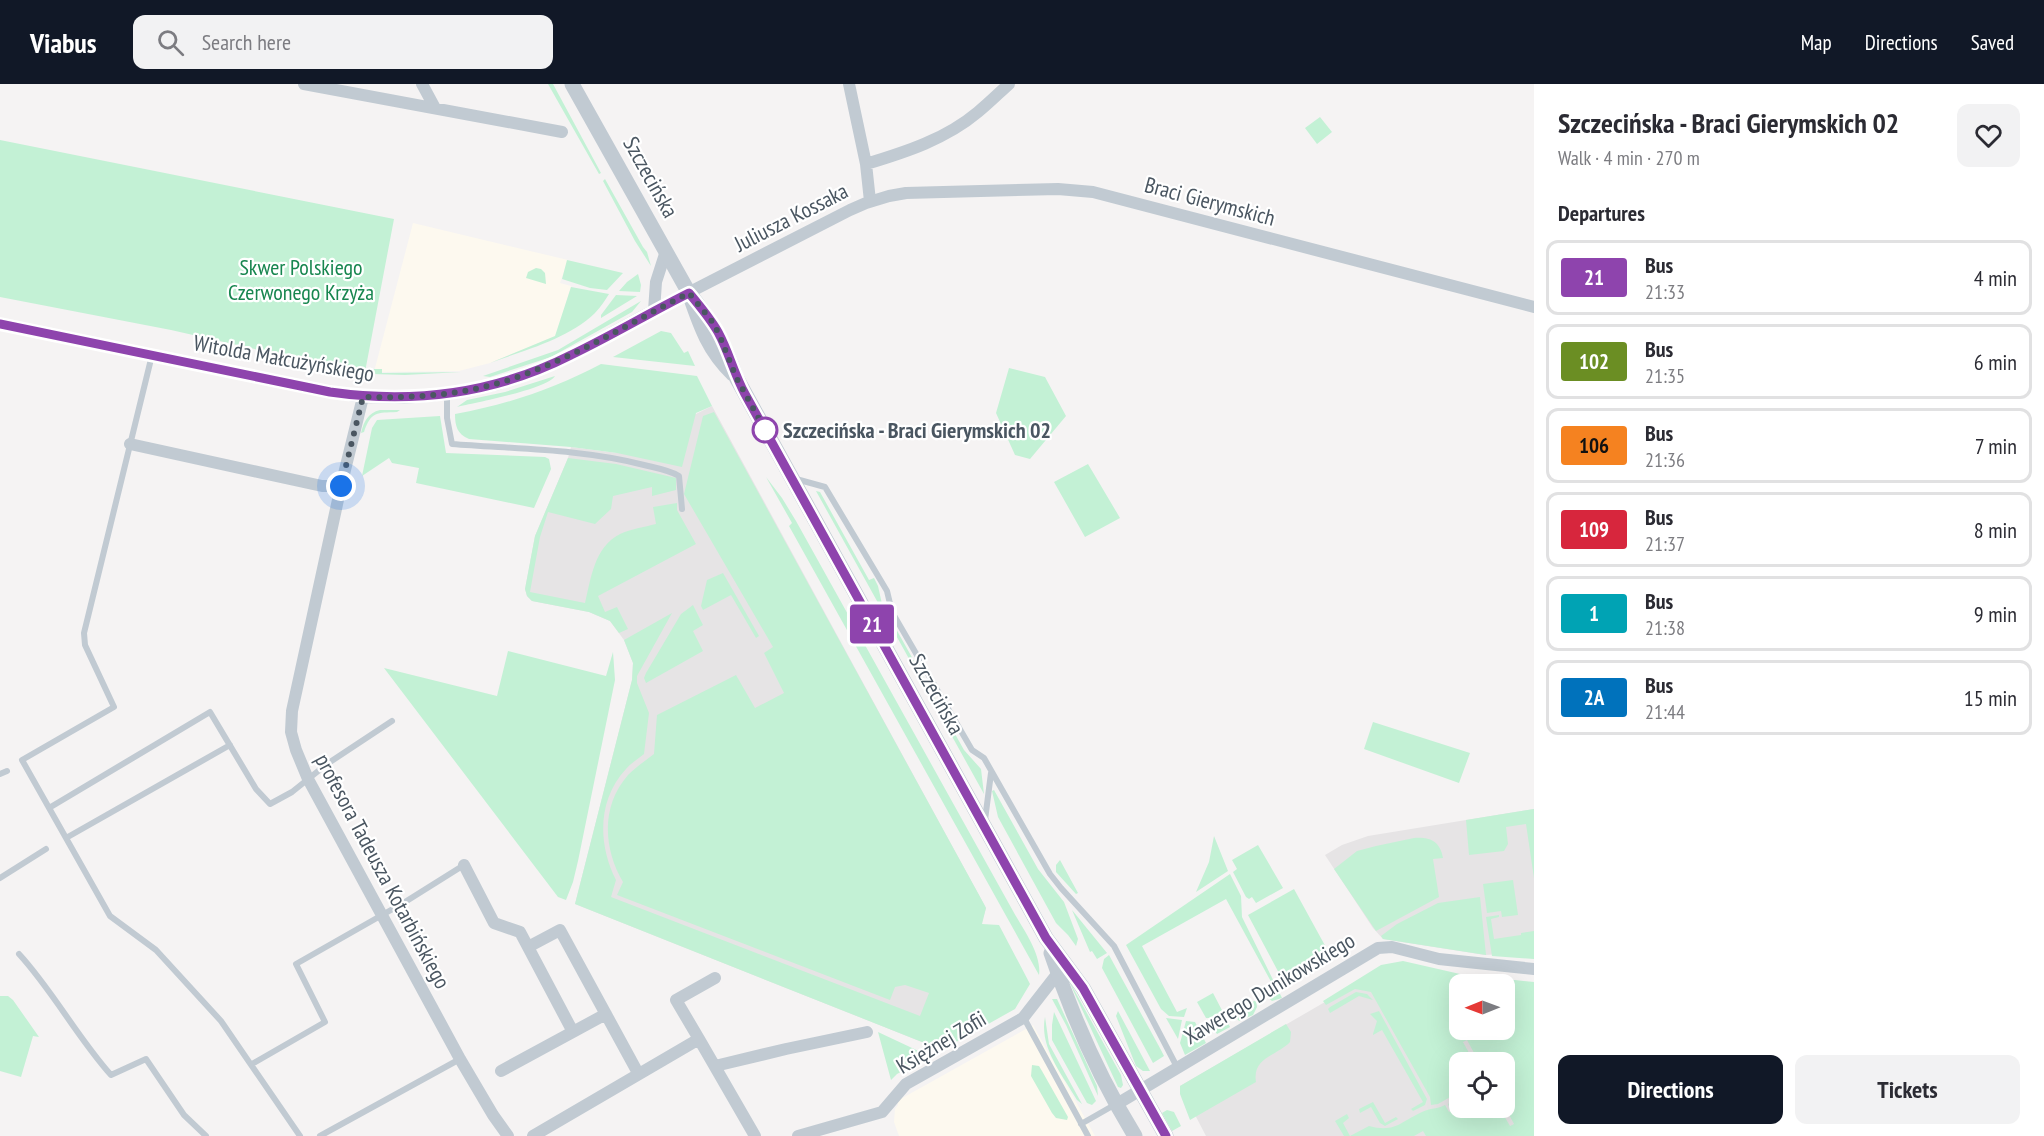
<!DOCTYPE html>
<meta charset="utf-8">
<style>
body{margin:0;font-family:"PT Sans Narrow",sans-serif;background:#f2f2f3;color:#2b2b33;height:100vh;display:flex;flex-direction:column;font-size:22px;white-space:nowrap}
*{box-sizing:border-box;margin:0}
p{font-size:20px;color:#7c7c81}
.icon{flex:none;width:33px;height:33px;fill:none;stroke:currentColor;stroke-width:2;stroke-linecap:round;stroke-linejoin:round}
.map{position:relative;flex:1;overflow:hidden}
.panel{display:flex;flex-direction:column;background:#fff;width:510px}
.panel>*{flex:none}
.badge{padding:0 12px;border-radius:4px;font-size:21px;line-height:39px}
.needle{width:39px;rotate:269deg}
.buttons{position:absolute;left:1449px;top:890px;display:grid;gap:12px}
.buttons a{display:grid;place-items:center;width:66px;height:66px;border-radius:12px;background:#fff;box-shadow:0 6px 24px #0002;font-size:30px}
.you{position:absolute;width:30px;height:30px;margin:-15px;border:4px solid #fff;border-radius:50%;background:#1a73e8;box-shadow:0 0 0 9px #1a73e833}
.map>.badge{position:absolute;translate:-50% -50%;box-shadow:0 0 0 3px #fff}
h2{padding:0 24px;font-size:22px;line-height:54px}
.round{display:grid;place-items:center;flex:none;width:63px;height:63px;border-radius:12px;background:#f2f2f3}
.overview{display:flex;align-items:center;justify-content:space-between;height:102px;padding:0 24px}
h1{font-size:28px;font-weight:800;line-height:45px}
.button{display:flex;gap:12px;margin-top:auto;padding:12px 24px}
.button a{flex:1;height:69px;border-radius:12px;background:#111827;color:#fff;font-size:24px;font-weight:800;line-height:69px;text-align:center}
.button a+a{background:#f2f2f3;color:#2b2b33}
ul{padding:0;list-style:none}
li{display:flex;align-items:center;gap:18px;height:75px;margin:0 12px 9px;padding:0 12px;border:3px solid #e1e1e2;border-radius:12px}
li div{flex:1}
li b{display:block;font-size:22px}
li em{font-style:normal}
li .badge{min-width:66px;font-weight:700;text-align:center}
header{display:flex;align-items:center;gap:36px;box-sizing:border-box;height:84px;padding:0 30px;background:#111827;color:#fff}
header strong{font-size:28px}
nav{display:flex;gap:33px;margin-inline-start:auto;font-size:21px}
.search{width:420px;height:54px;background:#f2f2f3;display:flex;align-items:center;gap:15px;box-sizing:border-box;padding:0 21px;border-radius:12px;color:#7c7c81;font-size:22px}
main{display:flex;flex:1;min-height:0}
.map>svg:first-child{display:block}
</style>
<header>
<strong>Viabus</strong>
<div class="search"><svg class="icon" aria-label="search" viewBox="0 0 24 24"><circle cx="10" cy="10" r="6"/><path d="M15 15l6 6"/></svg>Search here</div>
<nav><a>Map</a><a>Directions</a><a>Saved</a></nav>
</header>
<main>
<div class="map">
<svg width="1534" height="1052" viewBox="0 0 1534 1052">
<rect width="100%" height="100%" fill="#f5f3f3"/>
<!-- commercial -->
<path fill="#fdf9ef" d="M413 139 568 176 560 199 571 202 556 252 490 279 459 287 374 288Z
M1033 941 1095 1052H899L894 1038 895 1025 898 1021 897 1017Z"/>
<!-- education -->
<path fill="#e6e4e5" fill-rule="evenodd" d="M712 322 986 824 978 851 927 960 575 820 632 596 633 579 624 556 610 537 589 528 532 517 527 512 525 505 535 452 568 374 571 363 617 369Z
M1534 725V868L1485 871 1383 855 1373 844 1325 771 1342 761 1368 752Z
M1356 900H1460V945H1504L1534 903V1052H1206L1180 1002ZM1460 978H1504V1023H1460Z"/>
<!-- green -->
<path fill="#c3f1d5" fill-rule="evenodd" d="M548 0H553L601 89 599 90Z
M1320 33 1332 48 1317 60 1305 44Z
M0 56 394 135 365 288 329 282 171 246 0 213Z
M605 95 643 163 647 168 651 182 635 157 603 97Z
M567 176 623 189 607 206 590 204 562 195Z
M536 184 541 185 545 189 546 200 526 194 528 188Z
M638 190 641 201 640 208 619 207 627 198Z
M571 203 609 210C605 216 601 223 595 229 568 255 525 266 490 279L555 252Z
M616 211 637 212 601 234V231Z
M641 217 632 228 551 273 490 293 483 292 558 266Z
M661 247 671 249 684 269 688 267 695 282 613 273Z
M601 280 697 292 712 322 696 329 682 383 617 369 571 363 469 355C457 350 455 342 455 330 509 320 553 305 601 280Z
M1009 284 1045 293 1066 332 1030 375 1015 371 996 329Z
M373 285H382V289L461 288 405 291 372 290Z
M555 292C548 305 474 319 457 323L467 316 505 308Z
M380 326H400L397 328C377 329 371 327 364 348L361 349C364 337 368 329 380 326Z
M714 328 984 820 986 824 982 840 999 841 1030 900 1015 925 940 967 927 960 575 820 632 596 633 579 624 556 672 529 637 592V599L649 629 644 670C638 675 631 679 626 685 597 716 598 761 616 796L611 813 920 932 929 909 905 901 895 903 890 916 617 811 623 798C603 764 601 722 628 691 636 683 645 677 654 670L657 631 736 591 755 624 784 609 764 569 773 563 684 410 703 332Z
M440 332 446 369 545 373 549 375 551 385 534 424 416 399 419 384 392 379 389 374 362 392 372 344 377 336Z
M568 374 616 380 676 394V406L652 412V403L613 412 611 425 595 440 548 428 540 453 530 508 585 519C591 495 594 463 620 450 631 445 644 443 656 440L653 423 677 419V426L696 460 598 512 605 528 617 523 628 545 619 549 610 537 589 528 532 517 527 512 525 505 535 452Z
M1088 380 1120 434 1085 453 1054 398Z
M766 393 782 414 796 437 1013 827C1023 845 1042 870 1039 891L789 442 792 439Z
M816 407 820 408 869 496 874 494 878 502 882 520 964 666 981 685 984 710Z
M723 489 759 552 756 554 731 511 703 526 701 522 707 496Z
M693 521 703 541 693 547 703 567 646 599 644 594 646 589 681 530Z
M508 567 606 592 613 568 615 596 578 777 573 798 566 816 558 813 384 584 497 612Z
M1373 638 1470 669 1459 699 1364 665Z
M994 706 1038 785 1064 818 1078 855 1076 862 1068 851 1056 839 998 733 992 707Z
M1534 725V794L1526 740 1506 743 1508 760 1504 767 1469 771 1466 736Z
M1214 752 1228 787 1196 808 1209 778Z
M1414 754C1430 753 1440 757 1443 774L1433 775 1439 813 1376 847 1334 785 1357 767 1376 762Z
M1258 761 1283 804 1256 819 1252 813 1249 815 1246 813 1233 788 1237 785 1232 776Z
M1060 776 1078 809 1076 810 1056 788V781Z
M1230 790 1241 812 1242 833 1282 914 1272 917 1265 911 1275 905 1226 815 1142 862 1177 928 1187 924 1184 933 1169 932 1161 925 1126 861Z
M1513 796 1518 831 1502 833 1501 827 1487 829 1483 800Z
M1294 805 1328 867 1281 893 1248 831Z
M1480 813 1486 871 1383 855 1381 852 1397 840 1438 819Z
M1072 826 1107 869 1097 875 1092 867 1090 868Z
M1499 831V833L1491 835 1494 855 1521 851V849L1534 847V875L1492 872 1486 833Z
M1109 871 1161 966 1164 972 1153 979 1102 884 1104 875Z
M1403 877 1460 890 1534 898V1052H1426L1423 1047 1414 1052H1344L1335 1037 1347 1030 1349 1034 1343 1039 1350 1052 1369 1042C1395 1049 1400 1038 1422 1028 1430 1024 1438 1025 1445 1021L1449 1028 1451 1027 1448 1020 1459 1013 1460 1023H1499L1510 1042 1514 1040 1505 1023 1504 978H1479L1467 956 1463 958 1474 978H1460L1459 1008 1438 1020 1431 1021 1430 1013 1371 908 1355 905 1326 921 1323 917 1381 881ZM1460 900H1504V945H1460Z
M1066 891 1121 991 1123 1001 1121 1004 1118 1003Z
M1356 908 1367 910 1373 916 1359 912 1330 929 1328 925 1330 923Z
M1213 909 1226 934H1206L1197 918Z
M0 912H8L13 916 39 953 33 952 21 993 0 987Z
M1052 915H1057L1097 1002 1098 1012 1066 941Z
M1256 916 1257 923 1253 931 1239 937 1233 929Z
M1118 927 1150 987H1143L1136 982 1116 932Z
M1379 927 1427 1015 1425 1021 1413 1027 1411 1025 1423 1018 1382 946 1373 951V950L1377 937 1370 930Z
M1054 928 1096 1017 1092 1021 1087 1019 1052 956V941Z
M1045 933 1049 960 1082 1020 1077 1016C1062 990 1039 963 1045 933Z
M1166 934 1182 936 1178 955Z
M1186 937 1195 938 1206 959 1185 971 1180 959Z
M1209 939H1228L1230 943 1217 950Z
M1286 940 1291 948 1290 958C1277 972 1252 973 1256 998L1190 1036 1180 1010V1002Z
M878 948 927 971 929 973 897 990 891 996Z
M1032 981 1039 982 1042 987 1068 1033 1067 1036 1056 1034 1052 1029 1031 992Z
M1373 1018 1385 1039 1396 1033 1398 1035 1385 1042 1380 1039 1371 1023 1360 1029 1359 1025Z
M1167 1026 1174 1028 1181 1042 1172 1047 1162 1029Z"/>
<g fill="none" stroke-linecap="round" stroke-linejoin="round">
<!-- service -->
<path stroke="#c1cad2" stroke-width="6" d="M152 271 84 549 85 561 114 623 22 676 110 832 156 866 221 937 300 1052
M447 310V334L452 360C516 365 582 365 644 381 656 384 669 386 679 392L682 425
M796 395 825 403 887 507 892 528 972 666 984 674 1050 790 1061 804 1114 862 1177 983
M0 690 7 687
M49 724 210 628 256 705 270 720 292 708 327 680 392 637
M985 736 991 689
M66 754 230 661
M0 794 46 765
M19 870C53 907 77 953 111 991L146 975 184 1031 206 1052
M1024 934 1088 1052
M252 980 325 938 296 880 405 818 464 781
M1081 1040 1116 1020
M320 1052 460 975"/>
<!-- minor -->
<path stroke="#c1cad2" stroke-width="12" d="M304 0 562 48
M422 0 435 24
M849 0 866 80 870 117
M866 80C906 68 946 55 978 28 989 19 999 9 1009 0
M654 227 656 198 666 167
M0 240 330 308 363 313 404 314 447 310 498 300 531 288 570 272 645 231 850 126 866 119 889 112 906 109 1058 105 1093 108 1534 223
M363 313 341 402 292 627 291 648 296 666 308 695 460 975 493 1031 508 1052
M130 360 322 402H341
M464 781 494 839 520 848 528 863 560 846 638 989
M528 863 573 948
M699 955 676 916 715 894
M715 982 786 965 867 948
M501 987 606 930
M1117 1020 1378 864 1392 863 1439 875 1534 885
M533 1052 699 955 755 1052
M798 1052 882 1028 906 1000 1023 934 1058 889"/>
<!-- tertiary -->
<path stroke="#c1cad2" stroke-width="15" d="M572 0 689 209C700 241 708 266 733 290
M689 209C712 238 724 258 736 293L1046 854 1083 904 1166 1052
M1051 869C1072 932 1100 995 1135 1052"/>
</g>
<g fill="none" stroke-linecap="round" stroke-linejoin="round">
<!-- line casing -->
<g stroke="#fff" stroke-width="14">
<path id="line" d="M0 240 330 308C414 320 494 310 571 271 611 252 649 229 689 209 699 221 710 234 718 248 729 268 734 290 745 310L1046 854 1083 904 1166 1052"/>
</g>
<!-- line -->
<use href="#line" stroke="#8e44ad" stroke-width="9"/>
<!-- walk -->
<path stroke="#4a5661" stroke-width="6" stroke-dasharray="0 10.8" d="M341 402 363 313C409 314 454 312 499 299 566 279 626 241 689 209L711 236 719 250 736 293 765 346"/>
</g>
<!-- markers -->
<circle fill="#fff" stroke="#8e44ad" stroke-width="3" cx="765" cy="346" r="12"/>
<g text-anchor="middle" stroke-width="4.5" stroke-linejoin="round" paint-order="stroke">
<!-- street labels -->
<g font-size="22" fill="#4a5661" stroke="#fff">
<text transform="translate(651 93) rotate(61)" y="8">Szczecińska</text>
<text transform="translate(1210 117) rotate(15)" y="8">Braci Gierymskich</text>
<text transform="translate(791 133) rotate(-27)" y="8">Juliusza Kossaka</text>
<text transform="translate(284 274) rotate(10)" y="8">Witolda Małcużyńskiego</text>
<text transform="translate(937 610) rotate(61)" y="8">Szczecińska</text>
<text transform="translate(383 787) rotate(62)" y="8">profesora Tadeusza Kotarbińskiego</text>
<text transform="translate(1269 904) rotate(-31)" y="8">Xawerego Dunikowskiego</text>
<text transform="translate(941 958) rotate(-31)" y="8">Księżnej Zofii</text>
</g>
<!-- park labels -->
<g font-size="22" fill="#17864f" stroke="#fff">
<text x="301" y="191">Skwer Polskiego<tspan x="301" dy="25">Czerwonego Krzyża</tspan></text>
</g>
<!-- stop labels -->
<g font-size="22" font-weight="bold" fill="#4a5661" stroke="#fff" text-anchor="start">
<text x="783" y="354">Szczecińska - Braci Gierymskich 02</text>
</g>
</g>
</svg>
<div class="buttons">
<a><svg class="needle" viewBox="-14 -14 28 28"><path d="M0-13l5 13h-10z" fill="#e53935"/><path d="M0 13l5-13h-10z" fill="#7c7c81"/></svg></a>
<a><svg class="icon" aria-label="locate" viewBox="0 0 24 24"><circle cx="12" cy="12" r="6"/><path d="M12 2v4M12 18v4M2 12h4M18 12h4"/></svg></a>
</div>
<div class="you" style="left:341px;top:402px"></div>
<b class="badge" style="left:872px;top:540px;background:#8e44ad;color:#fff">21</b>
</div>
<section class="panel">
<div class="overview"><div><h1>Szczecińska - Braci Gierymskich 02</h1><p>Walk · 4 min · 270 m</p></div><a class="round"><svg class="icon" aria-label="heart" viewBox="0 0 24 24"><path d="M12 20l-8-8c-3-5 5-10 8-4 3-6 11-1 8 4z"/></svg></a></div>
<h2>Departures</h2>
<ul>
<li><span class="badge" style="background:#8e44ad;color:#fff">21</span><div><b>Bus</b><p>21:33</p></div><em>4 min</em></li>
<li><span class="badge" style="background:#6b8e23;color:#fff">102</span><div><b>Bus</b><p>21:35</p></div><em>6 min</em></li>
<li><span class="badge" style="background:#f58220;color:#111">106</span><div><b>Bus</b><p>21:36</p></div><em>7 min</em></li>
<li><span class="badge" style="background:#d7263d;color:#fff">109</span><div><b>Bus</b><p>21:37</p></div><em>8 min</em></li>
<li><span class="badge" style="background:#00a3b4;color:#fff">1</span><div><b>Bus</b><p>21:38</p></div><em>9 min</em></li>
<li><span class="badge" style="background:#0072bc;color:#fff">2A</span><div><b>Bus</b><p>21:44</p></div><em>15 min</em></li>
</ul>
<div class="button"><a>Directions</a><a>Tickets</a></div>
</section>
</main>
